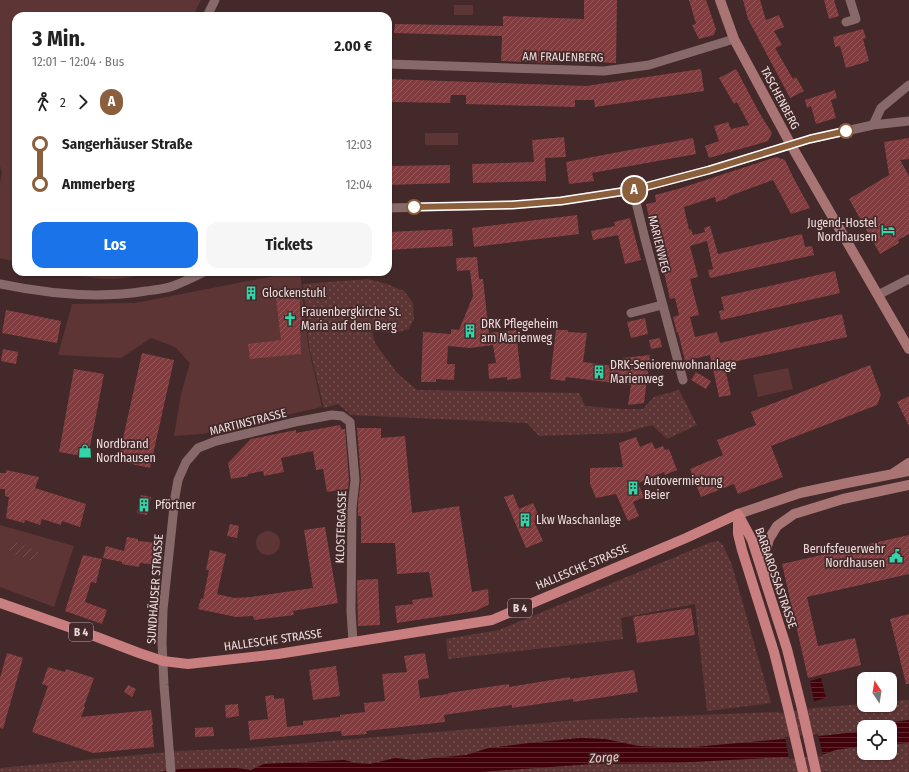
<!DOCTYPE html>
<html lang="de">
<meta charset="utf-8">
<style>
body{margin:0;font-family:"Fira Sans Condensed",sans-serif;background:#f6f6f6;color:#222;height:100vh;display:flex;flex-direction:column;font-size:15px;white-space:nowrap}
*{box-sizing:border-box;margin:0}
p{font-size:13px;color:#767676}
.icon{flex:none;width:22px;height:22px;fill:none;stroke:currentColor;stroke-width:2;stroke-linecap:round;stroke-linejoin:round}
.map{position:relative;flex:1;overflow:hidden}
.panel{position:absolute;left:12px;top:12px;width:380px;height:264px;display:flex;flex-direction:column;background:#fff;border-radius:12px;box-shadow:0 1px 3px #0004}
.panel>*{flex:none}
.badge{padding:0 8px;border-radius:13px;font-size:14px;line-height:26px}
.needle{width:26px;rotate:348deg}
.controls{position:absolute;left:857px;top:672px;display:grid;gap:8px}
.controls a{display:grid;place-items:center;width:40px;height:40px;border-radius:8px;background:#fff;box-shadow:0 1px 3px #0004;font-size:20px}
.map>.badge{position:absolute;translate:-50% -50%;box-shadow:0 0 0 2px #fff}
.legs{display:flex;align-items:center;gap:6px;height:44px;padding:0 20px;font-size:13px}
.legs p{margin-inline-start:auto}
.summary{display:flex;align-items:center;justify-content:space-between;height:68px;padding:0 20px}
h1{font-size:22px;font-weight:700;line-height:30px}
.cta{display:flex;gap:8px;margin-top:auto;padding:8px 20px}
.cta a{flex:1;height:46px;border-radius:12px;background:#1a73e8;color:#fff;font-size:16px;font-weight:700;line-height:46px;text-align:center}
.cta a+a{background:#f6f6f6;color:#222}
ul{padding:0 20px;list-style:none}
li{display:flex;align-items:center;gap:14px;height:40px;font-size:15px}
li i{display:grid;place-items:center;width:6px;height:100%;margin:0 5px;background:currentColor}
li i::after{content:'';width:10px;height:10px;margin:-5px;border:3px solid;border-radius:50%;background:#fff}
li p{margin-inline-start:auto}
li:first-child i{background:linear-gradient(#0000 50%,currentColor 0)}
li:last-child i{background:linear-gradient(currentColor 50%,#0000 0)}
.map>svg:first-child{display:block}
</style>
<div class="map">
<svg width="909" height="772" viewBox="0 0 909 772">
<defs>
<pattern id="grass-dots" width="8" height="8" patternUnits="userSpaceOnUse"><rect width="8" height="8" fill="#5e3535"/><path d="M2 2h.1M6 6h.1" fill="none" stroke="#755252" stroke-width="1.8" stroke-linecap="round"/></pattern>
<pattern id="garden-furrows" width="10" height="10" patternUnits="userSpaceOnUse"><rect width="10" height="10" fill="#5e3535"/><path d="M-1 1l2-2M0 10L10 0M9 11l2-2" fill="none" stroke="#755252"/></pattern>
<pattern id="water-rules" width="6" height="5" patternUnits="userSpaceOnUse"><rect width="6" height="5" fill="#42020c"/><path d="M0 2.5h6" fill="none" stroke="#5e262f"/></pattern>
<pattern id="building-hatch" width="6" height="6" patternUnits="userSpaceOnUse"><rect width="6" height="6" fill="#803c3e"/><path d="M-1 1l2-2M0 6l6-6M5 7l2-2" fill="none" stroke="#925859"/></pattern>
</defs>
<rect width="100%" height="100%" fill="#432929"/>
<!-- grass -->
<path fill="url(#grass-dots)" d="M368 279 387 284 404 291 413 303 414 319 409 329 394 333 372 331 375 343 397 373 417 390 579 393 585 406 622 409H643L654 397 679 390 697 425 667 439 652 425 624 433 539 436 527 423 351 415 338 404 324 408 309 346 303 284Z
M718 541 723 545 732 565 771 703 707 711 695 604 621 618 623 639 448 659 446 639 499 630 709 543Z
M909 700V720L877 724 869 727H864V729L856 732 830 735 784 739 683 748 638 746 605 739 580 738 530 743 489 748 466 755 414 760 395 758 370 764 356 763 344 760 264 764 251 770 236 768 180 769 160 772H0V768L179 751 249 748 578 720 777 712 780 713 813 708 864 704V705H890V701Z
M909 743V772H829L826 771 819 772H479L591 764 671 763 821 755 825 754 835 750 864 746V753H890V744Z"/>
<!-- park -->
<path fill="#5e3535" d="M0 0H201L193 16H16V262L0 258V183L2 173 0 166Z
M454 5H473V15H454Z
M425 133H458V145H425Z
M63 272H153C140 275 126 279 113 279 96 279 80 276 63 272Z
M295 272H300L308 345 322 407 202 434 174 436 181 394 190 363 175 347 151 338 121 358 58 355 72 304 135 303Z
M788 368 793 389 758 397 753 375Z
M0 525 74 546 54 607 0 587Z
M256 543a12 12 0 1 1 24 0a12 12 0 1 1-24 0Z"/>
<!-- garden -->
<path fill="url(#garden-furrows)" d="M14 541 39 552 35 562 9 552Z"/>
<!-- water -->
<path fill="url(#water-rules)" d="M821 678 826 698 814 701 810 681Z
M909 720V743L890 744V727H869L877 724Z
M864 729V746L835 750 825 754 786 757 671 763 591 764 479 772H160L180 769 236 768 251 770 264 764 344 760 356 763 370 764 395 758 414 760 466 755 489 748 529 743 580 738 605 739 638 746 683 748 784 739 830 735 856 732Z"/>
<!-- pier -->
<path fill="#432929" d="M818 734 823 756 789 759 785 737Z"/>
<!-- building -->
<path fill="url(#building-hatch)" d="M584 0H617L616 63 553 61V63L501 61 502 36 394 33 395 24 503 26V16L584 19Z
M689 0H706L716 29 714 35 699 39 692 25 696 24Z
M743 0H760L766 20 779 15 784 27 774 31 782 45 775 48 793 79 796 77 804 91 790 98 748 19Z
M824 0H834L839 16 829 19Z
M863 29 866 38 863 39 869 61 846 68 840 46 835 47 833 37Z
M701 69 704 91 595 107 594 100H575V107L466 104V95H451L450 103 388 102V79L586 86Z
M736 69 760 114 772 133 768 141 709 158 705 146 719 141 714 126 728 122 731 129 749 125 737 102 734 104 719 78Z
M835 90 837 98 831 100 836 118 816 124 811 106 807 108 805 100Z
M564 137 566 157 545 158 546 181 473 183 472 164 534 162 532 140Z
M693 138 696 154 592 173 594 181 569 184 566 162Z
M909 138V159L900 160 909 176V234L898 240 899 243 880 254 849 199 889 175 884 142Z
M776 157 785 160 794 179 810 208 791 214 773 180 727 197 728 198 716 202 715 197 684 207 689 230 691 229 693 235 705 232 704 228 710 226 718 254 802 234 805 247 812 246 814 255 710 278 708 270 713 269 707 241 690 246 698 277 690 279 699 315 690 317 695 337 717 332 720 343 842 314 847 337 724 364 731 395 719 397 710 355 685 361 678 332 677 333 673 317 679 315 675 298 670 299 661 259H658L653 240H654L646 204 656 202 655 195 678 189Z
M450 165V183L388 185V166Z
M577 215 579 234 474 247 472 228Z
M630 218 641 260 625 264 618 235 593 240 591 231 615 226 614 222Z
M452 229 453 246 388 250V232Z
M477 257 479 279H483L489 333 516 330 521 378 507 380V377L489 379 488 364 496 363 493 345 470 348 448 346 447 364H455L454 380 436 379V382H421L423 332 451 334V329L459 330 473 296 470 270 457 271 456 258Z
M835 271 840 293 721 320 719 311 724 310 721 297Z
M289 297 290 298 299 297 303 329 300 330 301 354 250 359 248 344 281 340 276 298Z
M6 310 61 321 57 343 2 333Z
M645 318 648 334 631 338 627 322Z
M556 330H568V332L587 333 583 362 622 367 623 358 650 355 644 403 628 405 631 385 566 377 565 381 550 379Z
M660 338 662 347 651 349 649 340Z
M3 349 18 352 16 364 1 361Z
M142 353 174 360 150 468 118 461Z
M870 365 881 395 877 405 771 446 783 477 738 494 734 484 701 497 690 469 723 455 717 440 756 425 751 412Z
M74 369 104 374 88 457 59 452Z
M696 372 711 381 706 389 691 380Z
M909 396V426L897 402Z
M340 425 341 429H345L349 480 348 489 327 492 323 469 316 470 313 451 281 458 284 472 264 476 263 471 248 474V476L231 479 228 463 251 439 296 430V433Z
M357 428H381V438L405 436 412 513 459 506 472 592 488 589 489 603 488 605 475 611 397 623 395 606 413 604 412 600 433 597 429 572 397 574 395 543H361V516H358V504L361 479Z
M636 437 640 447 652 442 655 449 663 446 665 450 669 449 677 470 665 475 664 472 638 483 644 497 633 502 639 516 628 521 616 494 596 498 590 484V468L623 467 619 443Z
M6 470 39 477 35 488 86 504 80 527 62 521 61 525 42 519 40 525 25 520 24 523 6 518 9 497 5 496V489H0V473H6Z
M513 494 519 509 533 503 540 519 534 521 543 541 526 548 504 497Z
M141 495 151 497 147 515 137 513Z
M230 524 239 526 237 538 227 536Z
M325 527 338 603 293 611 294 615 254 620 253 616 236 617 198 609 201 598 203 599 209 570H206L210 550 226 554 217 594 234 598 251 597 313 588 304 530Z
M909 535V574L807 597 818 646 855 638 861 665 808 678 782 564Z
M127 537 138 539V541L160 543 158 565 140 563 139 567 122 564V562L103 558 106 546 124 551Z
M83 555 102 559 96 583 91 582 85 602 107 610 102 624 65 611Z
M378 579 380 625 358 626 357 580Z
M691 608 695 635 637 643 633 617Z
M909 614V684H906L890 619Z
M7 653 23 658 3 729 0 728V678Z
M425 653 429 678 418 680 420 698 448 694V693L509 684V687L570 677V679L634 670 638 692 573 702V699L512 708V705L444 715 445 722 366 731 367 734 342 736 341 731 250 740 248 721 268 719 265 696 274 695V699L284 698 287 727 303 725V721L340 717V715L365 712 364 703 385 701 382 674 407 672 404 656Z
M336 666 340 696 313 700 309 670Z
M48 667 65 672 66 669 94 678 84 706 85 707 81 717 151 710 153 725H152L154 747 93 753 32 732 48 686 42 684Z
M128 685 136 689 132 697 124 692Z
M238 704 239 716 226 718 225 705Z
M213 727 214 736 195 737V728Z"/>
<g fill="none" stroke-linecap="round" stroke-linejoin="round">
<!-- minor -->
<path stroke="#886969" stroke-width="9" d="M207 16 215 0
M846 22 856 19 850 0
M388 64 604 71 649 65 734 39
M873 125 881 108 909 85
M633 190 645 239 683 380
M388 208 511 205 561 201 633 190 709 170 810 139 873 125 909 121
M0 284C48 294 98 299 146 291 155 290 165 289 173 286 184 282 194 277 204 272
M878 295 909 279
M631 313 662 305
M171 772 164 685 162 643 163 610 175 497 178 480 186 462 198 448 216 441 295 422 332 415 342 416 350 422 355 480 352 508 351 611 353 642"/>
<!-- secondary -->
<path stroke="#a87474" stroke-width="10" d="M720 0 734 39 791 145 909 349
M894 473 909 463
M738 514 800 493 847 483 909 471
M765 577 766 550 769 539 777 526 794 514 843 499 909 485"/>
<!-- primary -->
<path stroke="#c97f7f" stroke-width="10" d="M738 514 752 540 787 649 802 709 816 772
M738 516V534L742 550 774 652 789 712 803 772
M0 603 97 637 139 653 163 661 188 664 278 654 492 620 686 538 738 514"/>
</g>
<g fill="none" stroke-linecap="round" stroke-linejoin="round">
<!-- line-1 casing -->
<g stroke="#fff" stroke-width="9">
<path id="line-1" d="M414 207 512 205 561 201 633 190 709 170 810 139 846 131"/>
</g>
<!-- line-1 -->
<use href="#line-1" stroke="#8b5e3c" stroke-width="6"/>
</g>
<!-- icons -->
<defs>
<g id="hotel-bare" transform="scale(1.08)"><path d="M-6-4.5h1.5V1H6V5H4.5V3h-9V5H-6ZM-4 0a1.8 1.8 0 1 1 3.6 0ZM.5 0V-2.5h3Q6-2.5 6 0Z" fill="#32d4a9" stroke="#432929" stroke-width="2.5" paint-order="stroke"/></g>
<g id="building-bare" transform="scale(1.08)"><path d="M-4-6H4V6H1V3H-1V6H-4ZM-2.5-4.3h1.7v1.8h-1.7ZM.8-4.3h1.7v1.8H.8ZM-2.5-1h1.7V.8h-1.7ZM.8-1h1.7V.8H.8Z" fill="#32d4a9" stroke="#432929" stroke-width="2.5" paint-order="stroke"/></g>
<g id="church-bare" transform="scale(1.08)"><path d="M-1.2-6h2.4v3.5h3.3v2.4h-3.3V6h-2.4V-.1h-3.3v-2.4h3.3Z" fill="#32d4a9" stroke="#432929" stroke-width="2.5" paint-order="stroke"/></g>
<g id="shop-bare" transform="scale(1.08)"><path d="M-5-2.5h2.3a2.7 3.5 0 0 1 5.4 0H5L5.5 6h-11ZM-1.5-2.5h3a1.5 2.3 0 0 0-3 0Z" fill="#32d4a9" stroke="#432929" stroke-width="2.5" paint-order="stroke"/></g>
<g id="civic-bare" transform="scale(1.08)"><path d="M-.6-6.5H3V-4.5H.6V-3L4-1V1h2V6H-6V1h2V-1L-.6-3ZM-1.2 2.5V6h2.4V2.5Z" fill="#32d4a9" stroke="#432929" stroke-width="2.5" paint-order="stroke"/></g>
</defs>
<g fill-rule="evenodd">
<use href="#hotel-bare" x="888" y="230"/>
<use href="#building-bare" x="251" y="293"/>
<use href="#church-bare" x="290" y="319"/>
<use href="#building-bare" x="470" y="331"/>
<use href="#building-bare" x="599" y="372"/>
<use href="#shop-bare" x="85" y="451"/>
<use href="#building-bare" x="633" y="488"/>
<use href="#building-bare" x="144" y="505"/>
<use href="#building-bare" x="525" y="520"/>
<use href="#civic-bare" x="896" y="556"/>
</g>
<!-- markers -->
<g fill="#fff" stroke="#8b5e3c" stroke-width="2">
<circle cx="846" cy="131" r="7"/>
<circle cx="414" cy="207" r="7"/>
</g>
<g text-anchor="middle" stroke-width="3.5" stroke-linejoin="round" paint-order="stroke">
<!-- shield labels -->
<g fill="#432929" stroke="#bba6a6" stroke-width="1">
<rect x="508" y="599" width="24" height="18" rx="3"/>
<rect x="69" y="623" width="24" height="18" rx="3"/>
</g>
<g font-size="11" font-weight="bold" fill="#eedcdc">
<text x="520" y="612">B 4</text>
<text x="81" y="636">B 4</text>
</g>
<!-- street labels -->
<g font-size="12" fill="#eedcdc" stroke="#432929">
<text transform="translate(563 57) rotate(1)" y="4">AM FRAUENBERG</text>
<text transform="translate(780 98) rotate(62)" y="4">TASCHENBERG</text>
<text transform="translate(659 244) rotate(76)" y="4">MARIENWEG</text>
<text transform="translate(248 422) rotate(-14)" y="4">MARTINSTRASSE</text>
<text transform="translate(341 527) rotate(-88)" y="4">KLOSTERGASSE</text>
<text transform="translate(582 567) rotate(-23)" y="4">HALLESCHE STRASSE</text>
<text transform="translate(776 578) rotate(71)" y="4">BARBAROSSASTRASSE</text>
<text transform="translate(155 589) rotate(-86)" y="4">SUNDHÄUSER STRASSE</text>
<text transform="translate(273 640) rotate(-8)" y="4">HALLESCHE STRASSE</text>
</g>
<!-- poi labels -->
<g font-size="12" fill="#eedcdc" stroke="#432929" text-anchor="start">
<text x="877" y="227" text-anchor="end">Jugend-Hostel<tspan x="877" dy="14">Nordhausen</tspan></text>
<text x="262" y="297">Glockenstuhl</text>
<text x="301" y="316">Frauenbergkirche St.<tspan x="301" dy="14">Maria auf dem Berg</tspan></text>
<text x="481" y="328">DRK Pflegeheim<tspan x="481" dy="14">am Marienweg</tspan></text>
<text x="610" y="369">DRK-Seniorenwohnanlage<tspan x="610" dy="14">Marienweg</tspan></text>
<text x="96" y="448">Nordbrand<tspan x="96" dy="14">Nordhausen</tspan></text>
<text x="644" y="485">Autovermietung<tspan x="644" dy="14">Beier</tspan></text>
<text x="155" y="509">Pförtner</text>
<text x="536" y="524">Lkw Waschanlage</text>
<text x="885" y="553" text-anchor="end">Berufsfeuerwehr<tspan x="885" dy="14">Nordhausen</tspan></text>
</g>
<!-- water labels -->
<g font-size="13" font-style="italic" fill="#f3c8c6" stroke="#432929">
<text transform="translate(604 757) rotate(-3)" y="5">Zorge</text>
</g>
</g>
</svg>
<div class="controls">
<a><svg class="needle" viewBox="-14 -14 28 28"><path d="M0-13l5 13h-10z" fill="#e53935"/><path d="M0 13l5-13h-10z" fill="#767676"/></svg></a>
<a><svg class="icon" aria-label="locate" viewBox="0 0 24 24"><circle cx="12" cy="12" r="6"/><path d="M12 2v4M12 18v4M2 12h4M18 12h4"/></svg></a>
</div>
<b class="badge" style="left:634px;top:190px;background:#8b5e3c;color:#fff">A</b>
<section class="panel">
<div class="summary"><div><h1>3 Min.</h1><p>12:01 – 12:04 · Bus</p></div><b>2.00 €</b></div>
<div class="legs"><svg class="icon" aria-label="walk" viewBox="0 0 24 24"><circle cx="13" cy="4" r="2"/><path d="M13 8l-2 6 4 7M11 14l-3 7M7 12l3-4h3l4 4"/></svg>2<svg class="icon" aria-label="forward" viewBox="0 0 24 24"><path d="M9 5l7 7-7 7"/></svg><b class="badge" style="background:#8b5e3c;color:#fff">A</b></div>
<ul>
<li><i style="color:#8b5e3c"></i><b>Sangerhäuser Straße</b><p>12:03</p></li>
<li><i style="color:#8b5e3c"></i><b>Ammerberg</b><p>12:04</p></li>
</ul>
<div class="cta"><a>Los</a><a>Tickets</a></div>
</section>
</div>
